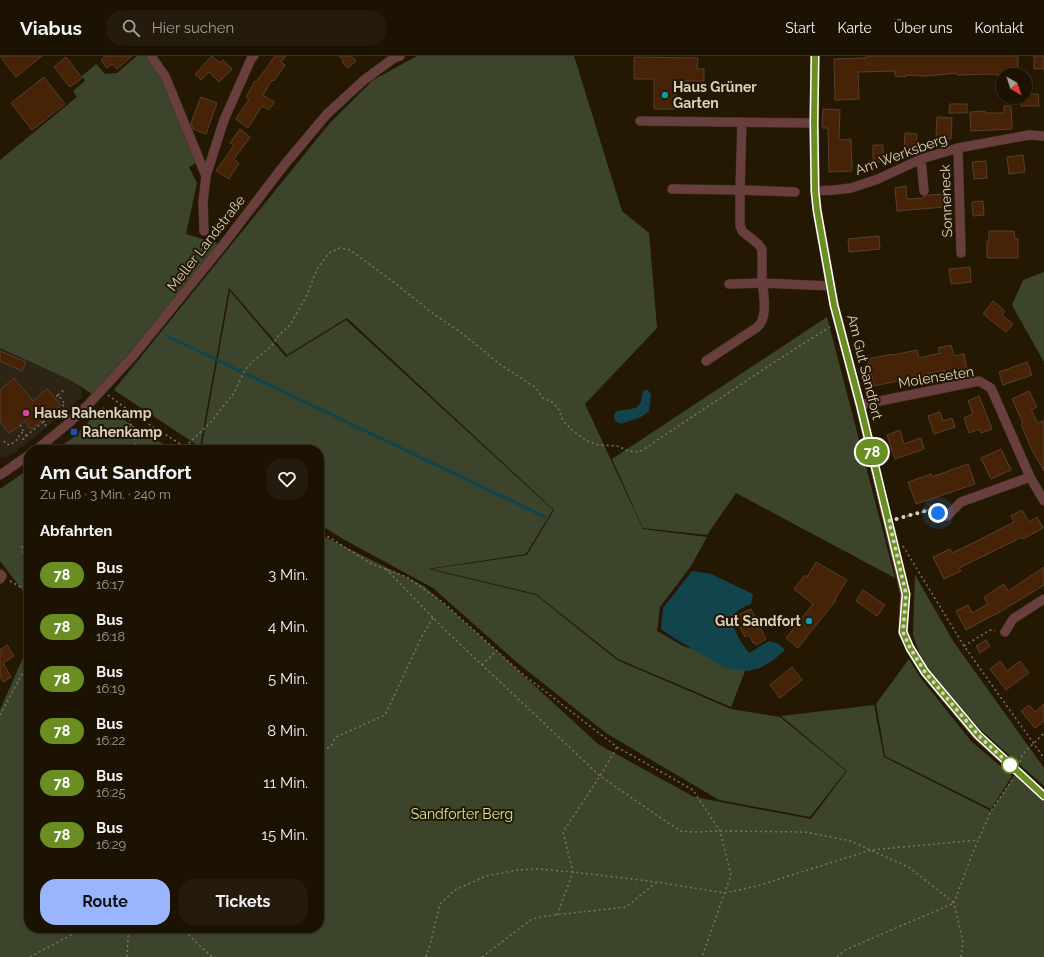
<!DOCTYPE html>
<html lang="de">
<meta charset="utf-8">
<style>
body{margin:0;font-family:Raleway,sans-serif;background:#251b0c;color:#f1f3f6;height:100vh;display:flex;flex-direction:column;font-size:15px;white-space:nowrap}
*{box-sizing:border-box;margin:0}
p{font-size:13px;color:#a09e99}
.icon{flex:none;width:22px;height:22px;fill:none;stroke:currentColor;stroke-width:2;stroke-linecap:round;stroke-linejoin:round}
.map{position:relative;flex:1;overflow:hidden}
.drawer{position:absolute;left:24px;top:389px;width:300px;height:488px;display:flex;flex-direction:column;background:#1c1202;border-radius:16px;box-shadow:0 1px 3px #0004,0 0 0 1px #3a3224}
.drawer>*{flex:none}
.badge{padding:0 8px;border-radius:13px;font-size:14px;line-height:26px}
.needle{width:26px;rotate:141deg}
.buttons{position:absolute;left:996px;top:12px;display:grid;gap:8px}
.buttons a{display:grid;place-items:center;width:36px;height:36px;border-radius:50%;background:#1c1202;box-shadow:0 1px 3px #0004,0 0 0 1px #3a3224;font-size:20px}
.you{position:absolute;width:20px;height:20px;margin:-10px;border:3px solid #fff;border-radius:50%;background:#1a73e8;box-shadow:0 0 0 6px #1a73e833}
.map>.badge{position:absolute;translate:-50% -50%;box-shadow:0 0 0 2px #fff}
h2{padding:0 16px;font-size:15px;line-height:36px}
.round{display:grid;place-items:center;flex:none;width:42px;height:42px;border-radius:16px;background:#251b0c}
.summary{display:flex;align-items:center;justify-content:space-between;height:68px;padding:0 16px}
h1{font-size:19px;font-weight:700;line-height:30px}
.primary-button{display:flex;gap:8px;margin-top:auto;padding:8px 16px}
.primary-button a{flex:1;height:46px;border-radius:16px;background:#9ab5fd;color:#111;font-size:16px;font-weight:700;line-height:46px;text-align:center}
.primary-button a+a{background:#251b0c;color:#f1f3f6}
ul{padding:0;list-style:none}
li{display:flex;align-items:center;gap:12px;height:52px;padding:0 16px}
li div{flex:1}
li b{display:block;font-size:15px}
li em{font-style:normal}
li .badge{min-width:44px;font-weight:700;text-align:center}
header{display:flex;align-items:center;gap:24px;box-sizing:border-box;height:56px;padding:0 20px;background:#1c1202;border-bottom:1px solid #3a3224}
header strong{font-size:19px}
nav{display:flex;gap:22px;margin-inline-start:auto;font-size:14px}
.search{width:280px;height:36px;background:#251b0c;display:flex;align-items:center;gap:10px;box-sizing:border-box;padding:0 14px;border-radius:16px;color:#a09e99;font-size:15px}
.map>svg:first-child{display:block}
</style>
<header>
<strong>Viabus</strong>
<div class="search"><svg class="icon" aria-label="search" viewBox="0 0 24 24"><circle cx="10" cy="10" r="6"/><path d="M15 15l6 6"/></svg>Hier suchen</div>
<nav><a>Start</a><a>Karte</a><a>Über uns</a><a>Kontakt</a></nav>
</header>
<div class="map">
<svg width="1044" height="901" viewBox="0 0 1044 901">
<rect width="100%" height="100%" fill="#251803"/>
<!-- commercial -->
<path fill="#2e2415" d="M0 292 70 324 81 332 82 341 25 389 17 393 18 395 4 402 3 400 0 401Z"/>
<!-- green -->
<path fill="#3c452c" d="M137 0H151L165 20 196 107 189 111 197 127 186 178 223 189 97 341 70 324 0 292V104L77 41 73 35 85 25 82 20 96 8 105 18 117 17Z
M417 0H574L622 155 649 177 657 272 585 348 643 473 707 481 691 510 660 551 657 575 683 590 747 610 731 651 618 603 536 538 431 513 527 499 554 454 347 262 287 299 229 232 200 391 114 334 329 68 373 24Z
M1044 216V306L1012 249 1023 224Z
M230 235 286 301 346 264 553 454 526 498 428 513 536 539 617 604 731 653 780 661 846 715 810 761 719 744 606 677 520 609 433 532 343 483 319 468V394H201Z
M827 261 895 522 736 437 707 479 643 472 612 403Z
M103 351 173 394H55L74 381Z
M29 413V543L0 505V433Z
M319 478 424 530 497 595 598 688 694 741 811 763 847 715 781 660 874 649 884 701 991 755 1017 715 1044 740V901H0V654L29 588V872H319Z
M915 519 953 585 1044 712V730L981 674 929 614 919 596 913 579Z
M909 603 920 621 971 685 1012 720 991 753 885 700 876 648Z"/>
<!-- water -->
<path fill="#12444d" d="M648 334 651 339 649 355 641 361 621 368 615 365 614 359 617 355 636 352 641 346 643 335Z
M692 515 711 518 753 538 751 548C747 550 740 552 737 556 726 568 742 587 749 597L769 585 777 587 785 594 772 605 760 612 748 615 725 612 674 582 661 573 663 552Z"/>
<g fill="none" stroke-linecap="round" stroke-linejoin="round">
<!-- stream -->
<path stroke="#12444d" stroke-width="3" d="M167 280 545 461"/>
</g>
<!-- building -->
<path fill="#462206" stroke="#573f30" d="M0 0H42L16 21Z
M105 0H132L117 13 112 8 107 12 101 4Z
M212 0 220 7 223 4 232 13 219 26 209 16 201 24 195 18Z
M275 0H286L281 6 285 9 274 25 272 24 263 39 274 46 269 54 262 50 248 72 236 63 249 43 246 41 255 25 256 26Z
M339 0H351L356 5 348 12 342 6 344 5Z
M866 0H1018V19H996V18L957 19V17L926 20 906 19V21L895 20V15L858 16 859 43 835 44 834 3 866 2Z
M1034 0H1044V13H1034Z
M66 1 82 22 70 31 54 11Z
M634 1 698 2 697 13H704V25H676V53H654V23H634Z
M44 21 65 48 32 74 11 47Z
M1025 38H1038L1039 50H1021V41H1025Z
M201 41 217 47 206 78 193 73 191 67Z
M950 48H967V57H949Z
M1004 50H1011L1012 73 971 75 970 56 985 55V57H1004Z
M823 53 840 54 839 84 851 83 852 115 829 116 828 72H822Z
M937 61 952 62 951 83 936 82Z
M240 73 250 81 234 103 239 107 229 123 216 115 234 89 230 87Z
M905 77 917 78 916 95 904 94Z
M873 89H883V106H873Z
M1023 99 1025 116 1009 118 1007 101Z
M986 105 987 122 974 123 972 106Z
M906 130 907 143 923 142V141L928 139 943 138 944 151 897 155 895 132Z
M983 145 984 159 973 160 972 146Z
M989 175H1014L1015 183H1018V202H987V185H989Z
M879 180 880 193 849 196 848 183Z
M970 211 971 226 951 228 949 213Z
M993 245 1005 255 1002 259 1013 268 1006 276 983 258Z
M951 289 954 300 964 298 967 314 945 319 944 314 923 319 924 322 906 326V323L874 330 868 303 893 298V299L917 294 919 302 940 297 938 292Z
M0 295 26 306 22 315 0 305Z
M1027 306 1032 319 1003 329 999 316Z
M14 322 33 345 47 333 61 349 31 373 25 365 13 375 12 374 9 377 0 366V334Z
M1029 335 1037 351 1031 354 1038 367 1044 365V415L1032 394 1021 368 1023 367 1012 343Z
M979 340 992 373 981 377 979 373 969 377 964 362 973 358 968 345Z
M940 356 943 365 952 362 955 371 934 378 928 360Z
M900 374 904 388 921 382 924 393 895 403 887 379Z
M1001 393 1011 414 991 423 981 402Z
M968 408 975 428 916 448 908 426 931 418 932 421Z
M1022 454 1029 466 1037 461 1043 472 1023 483 1022 481 959 512 961 515 944 523 933 501 950 493 952 497 977 485 1014 466 1011 460Z
M816 506 847 524 835 543 836 544 798 592 786 582 813 548 794 533 805 519 807 521Z
M1044 511V529L995 559V558L966 574 956 555 968 549 972 557 988 548 984 541 1004 528 1008 535Z
M863 534 885 549 877 560 856 545Z
M751 553 766 583 756 589 754 586 753 587 749 579 745 581 736 564 738 559Z
M986 584 990 590 980 597 976 590Z
M7 589 14 600 3 607 11 621 3 626 0 621V594Z
M1000 605 1007 615 1020 605 1029 617 1006 634 990 613Z
M792 611 802 624 780 642 770 629Z
M1044 648V665L1035 672 1021 655 1029 649 1035 656Z"/>
<g fill="none" stroke-linecap="round" stroke-linejoin="round">
<!-- minor casing -->
<g stroke="#3e321e" stroke-width="10">
<path id="minor" d="M151 0 165 20 206 120 203 146 204 175
M815 0 814 67 815 135 817 154 834 249 860 349 905 538 903 576 910 592 925 616 977 679 1044 740
M640 65 814 67
M958 92 961 197
M921 103 924 135
M206 120 224 64 251 3 254 0
M672 133 740 134 795 136
M815 135 834 134 851 132 878 123 921 103 958 92 1029 79 1044 80
M729 228 762 227V193L758 188 742 175 740 169V134L742 66
M706 305 756 272C757 271 759 270 760 268 767 259 764 237 762 227L831 230
M860 349 979 325 991 332 1030 421 1044 445
M36 394 69 367 87 350 133 300 223 189 285 108 327 58 364 24 394 2 400 0
M0 419 29 399
M947 460 961 446 1030 421
M0 518 2 520 0 523
M1005 576 1013 563 1044 543"/>
</g>
<!-- path -->
<path stroke="#7d7261" stroke-width="1.5" stroke-dasharray="2 3" stroke-linecap="butt" d="M214 173 220 172 223 174
M58 339 64 334
M108 339 139 362 190 394
M127 353 137 394
M43 366 65 348 58 339 54 342
M20 369 22 371 23 376
M26 380 43 366 48 372
M4 385 6 388 10 389 19 382V379L21 377H23L25 378 26 380 24 383H21L19 382
M187 392 189 387 210 367 234 337 245 314 253 305 271 291 278 280 290 269 307 239 317 213 329 197 340 192 350 194 387 221 435 259 459 275 501 309 536 332 543 342 552 346 558 352 563 365 572 374 585 384 598 389 617 390 629 395 635 396 641 395 773 307 830 271
M897 463 929 454 938 457
M319 475 372 508 407 521 445 548 520 616 617 691 693 734 720 775 731 819 702 901
M29 483 22 490 23 497 29 507
M903 490 964 590 1044 702
M386 513 445 574 600 720 680 775 695 776 720 775 805 776 851 785 910 812 954 847
M10 525 29 536
M964 590 990 574 995 575
M482 609 496 595
M0 659 29 605
M319 683 322 695
M1020 706 1022 699 1044 677
M319 727 322 726 323 717 322 695 331 690 336 681 385 659 423 578 433 562
M557 859 573 816 563 776 600 720 617 691
M181 872 212 901
M30 901 84 872
M127 901 128 881 130 872
M426 901 430 889 440 848 455 834 486 820 517 814 538 813 573 816 657 826 725 837 757 830 871 794 978 784
M482 901 532 863 546 860 626 851 657 826
M837 901 845 894 954 847
M961 901 963 886 954 847 971 801 991 755 1012 724"/>
<!-- minor -->
<use href="#minor" stroke="#683f3e" stroke-width="9"/>
</g>
<g fill="none" stroke-linecap="round" stroke-linejoin="round">
<!-- line casing -->
<g stroke="#fff" stroke-width="9">
<path id="line" d="M815 0 814 67 815 135 817 154 834 249 860 348 906 538 903 576 910 592 925 616 978 679 1044 740"/>
</g>
<!-- line -->
<use href="#line" stroke="#6b8e23" stroke-width="6"/>
<!-- walk -->
<path stroke="#d9d0c3" stroke-width="4" stroke-dasharray="0 7.2" d="M938 457 929 454 889 465 906 538 903 576 910 592 925 616 978 679 1010 709"/>
</g>
<!-- markers -->
<g fill="#0f9aa8" stroke="#251803" stroke-width="1.5">
<circle cx="665" cy="39" r="4"/>
<circle cx="809" cy="565" r="4"/>
</g>
<circle fill="#d1479c" stroke="#251803" stroke-width="1.5" cx="26" cy="357" r="4"/>
<rect fill="#1a4fb4" stroke="#251803" stroke-width="1.5" x="70" y="372" width="8" height="8" rx="2"/>
<circle fill="#fff" stroke="#6b8e23" stroke-width="2" cx="1010" cy="709" r="8"/>
<g text-anchor="middle" stroke-width="4" stroke-linejoin="round" paint-order="stroke">
<!-- poi labels -->
<g font-size="14" font-weight="bold" fill="#d9d0c3" stroke="#251803" text-anchor="start">
<text x="673" y="36">Haus Grüner<tspan x="673" dy="16">Garten</tspan></text>
<text x="34" y="362">Haus Rahenkamp</text>
<text x="82" y="381">Rahenkamp</text>
<text x="801" y="570" text-anchor="end">Gut Sandfort</text>
</g>
<!-- street labels -->
<g font-size="14" fill="#d9d0c3" stroke="#251803">
<text transform="translate(901 98) rotate(-20)" y="5">Am Werksberg</text>
<text transform="translate(946 145) rotate(-92)" y="5">Sonneneck</text>
<text transform="translate(206 187) rotate(-52)" y="5">Meller Landstraße</text>
<text transform="translate(865 311) rotate(76)" y="5">Am Gut Sandfort</text>
<text transform="translate(936 321) rotate(-9)" y="5">Molenseten</text>
</g>
<!-- park labels -->
<g font-size="14" fill="#d1e9a1" stroke="#251803">
<text x="462" y="763">Sandforter Berg</text>
</g>
</g>
</svg>
<div class="buttons">
<a><svg class="needle" viewBox="-14 -14 28 28"><path d="M0-13l5 13h-10z" fill="#e53935"/><path d="M0 13l5-13h-10z" fill="#a09e99"/></svg></a>
</div>
<div class="you" style="left:938px;top:457px"></div>
<b class="badge" style="left:872px;top:396px;background:#6b8e23;color:#fff">78</b>
<section class="drawer">
<div class="summary"><div><h1>Am Gut Sandfort</h1><p>Zu Fuß · 3 Min. · 240 m</p></div><a class="round"><svg class="icon" aria-label="heart" viewBox="0 0 24 24"><path d="M12 20l-8-8c-3-5 5-10 8-4 3-6 11-1 8 4z"/></svg></a></div>
<h2>Abfahrten</h2>
<ul>
<li><span class="badge" style="background:#6b8e23;color:#fff">78</span><div><b>Bus</b><p>16:17</p></div><em>3 Min.</em></li>
<li><span class="badge" style="background:#6b8e23;color:#fff">78</span><div><b>Bus</b><p>16:18</p></div><em>4 Min.</em></li>
<li><span class="badge" style="background:#6b8e23;color:#fff">78</span><div><b>Bus</b><p>16:19</p></div><em>5 Min.</em></li>
<li><span class="badge" style="background:#6b8e23;color:#fff">78</span><div><b>Bus</b><p>16:22</p></div><em>8 Min.</em></li>
<li><span class="badge" style="background:#6b8e23;color:#fff">78</span><div><b>Bus</b><p>16:25</p></div><em>11 Min.</em></li>
<li><span class="badge" style="background:#6b8e23;color:#fff">78</span><div><b>Bus</b><p>16:29</p></div><em>15 Min.</em></li>
</ul>
<div class="primary-button"><a>Route</a><a>Tickets</a></div>
</section>
</div>
